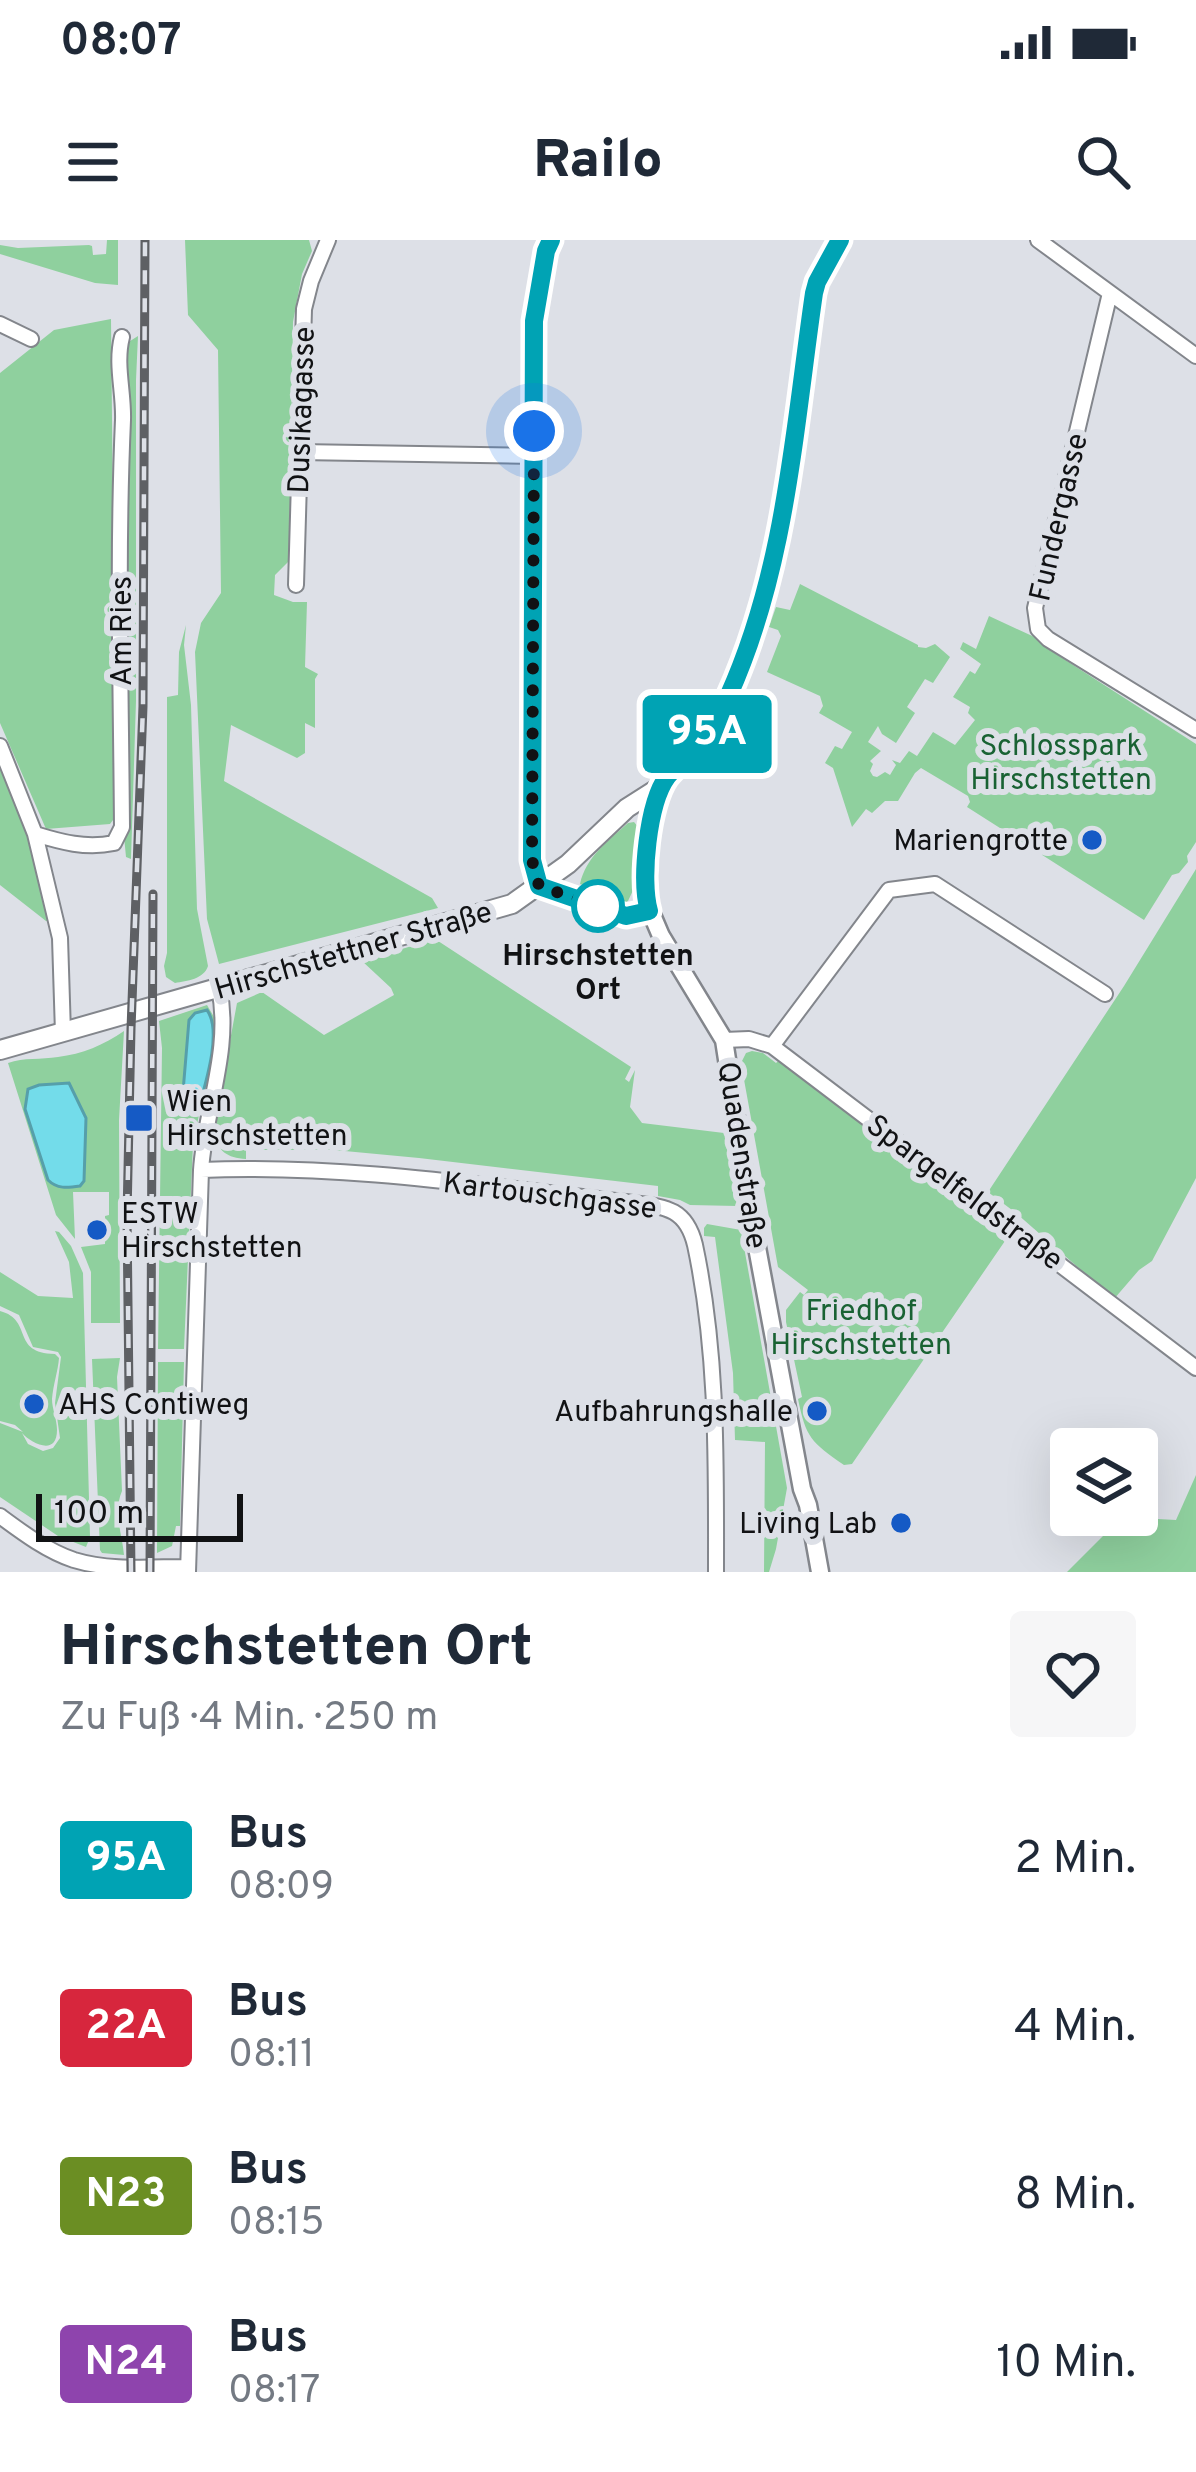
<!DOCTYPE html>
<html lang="de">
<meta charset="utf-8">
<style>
body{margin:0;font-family:Overpass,sans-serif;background:#f6f6f7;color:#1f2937;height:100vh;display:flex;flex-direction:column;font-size:45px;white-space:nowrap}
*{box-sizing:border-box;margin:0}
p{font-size:39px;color:#747a83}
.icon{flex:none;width:66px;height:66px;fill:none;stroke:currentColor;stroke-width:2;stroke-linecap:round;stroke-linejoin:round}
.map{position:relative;height:1332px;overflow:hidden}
.sheet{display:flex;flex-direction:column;background:#fff;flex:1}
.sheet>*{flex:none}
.badge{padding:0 24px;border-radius:9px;font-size:42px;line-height:78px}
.fabs{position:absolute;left:1050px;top:1188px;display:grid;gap:24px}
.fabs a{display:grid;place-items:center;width:108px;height:108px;border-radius:12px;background:#fff;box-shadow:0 12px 48px #0002;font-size:60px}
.scale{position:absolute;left:36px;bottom:30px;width:207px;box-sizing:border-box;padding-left:12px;border:6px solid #111214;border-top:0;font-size:33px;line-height:42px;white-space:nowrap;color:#111214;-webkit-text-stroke:9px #dde0e7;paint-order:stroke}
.you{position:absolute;width:60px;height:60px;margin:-30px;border:9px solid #fff;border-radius:50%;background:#1a73e8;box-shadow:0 0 0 18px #1a73e833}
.map>.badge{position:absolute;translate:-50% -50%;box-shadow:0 0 0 6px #fff}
.round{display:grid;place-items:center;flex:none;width:126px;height:126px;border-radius:12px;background:#f6f6f7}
.headline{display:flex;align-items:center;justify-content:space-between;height:204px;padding:0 60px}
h1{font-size:57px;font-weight:800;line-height:90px}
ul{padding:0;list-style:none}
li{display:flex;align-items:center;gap:36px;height:168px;padding:0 60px}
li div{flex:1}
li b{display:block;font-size:45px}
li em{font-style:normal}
li .badge{min-width:132px;font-weight:700;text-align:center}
.status{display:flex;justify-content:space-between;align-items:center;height:84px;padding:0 60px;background:#fff;direction:ltr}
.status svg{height:33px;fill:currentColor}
header{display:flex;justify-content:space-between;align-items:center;height:156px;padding:0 60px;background:#fff;font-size:54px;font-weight:800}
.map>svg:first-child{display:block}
</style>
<div class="status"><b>08:07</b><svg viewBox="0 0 49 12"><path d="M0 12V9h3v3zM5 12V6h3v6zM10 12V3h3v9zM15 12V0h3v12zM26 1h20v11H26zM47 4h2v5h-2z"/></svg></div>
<header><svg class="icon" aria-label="menu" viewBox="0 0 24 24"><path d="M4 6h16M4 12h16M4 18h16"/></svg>Railo<svg class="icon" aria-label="search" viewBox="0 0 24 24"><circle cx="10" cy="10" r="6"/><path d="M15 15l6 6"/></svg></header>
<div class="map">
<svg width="1196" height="1332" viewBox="0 0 1196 1332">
<rect width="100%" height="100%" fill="#dde0e7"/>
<!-- green -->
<path fill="#8fd09e" d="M107 0H118V45L95 43 0 14V5L18 8 89 5 92 6 93 15 106 14Z
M185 0H309L312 11 302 34 293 82 289 321 275 335 274 355 293 362H307L305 427 318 434 315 439V488L305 483V513L297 518 231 485 224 541 432 658 438 668 219 724 207 679 195 412 201 383 221 353 218 110 188 75Z
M111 79 116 576 110 584 46 589 0 483V133L54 90Z
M138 96 136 140V461L131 619 126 617 124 596 125 117 127 103Z
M800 344 918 405V407L926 408 935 404 950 417 933 443 925 439 907 467 915 473 896 503 882 494 878 486 868 502 881 511 870 521 873 524 870 531 873 536 877 537 885 532 890 535 896 525 892 520 900 523 909 511 917 516 933 492 955 505 975 480 968 473 970 467 953 457 970 431 975 434 981 424 960 409 963 402 976 409 989 376 1041 400 1042 405 1196 504V602L1187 616 1188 622 1179 633 1172 635 1144 680 967 567 970 562 968 556 921 528 915 533 898 561H885L872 573 866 569 852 587 833 528 825 523 835 506 842 509 852 492 819 473 823 466 820 456 767 432 781 396 778 390 769 387 776 367 790 370Z
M186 385 184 405 191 465 197 669 208 726C204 739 187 741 175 743L166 737 164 726 167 713V457L178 455 179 412Z
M0 516 28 587 52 682 46 681 0 645Z
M634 582 639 588 636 644 628 661 624 663 580 644C586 617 607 602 628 583Z
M1196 629V938L1152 1021 1139 1030 1114 1059 1016 973 988 952 1124 746Z
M435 699 631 827 625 839 629 842 635 830 630 867 642 883 724 893 737 966 690 965 680 960 658 956V946L419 918 334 910H246V919C227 918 218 911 213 893L237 763 262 752 324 795 394 755 391 748 362 721Z
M207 765 214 777 215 797 193 904 184 1109H158L162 808 159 781Z
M124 791 119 880 120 1083H91V1032L81 1007 105 1004V976L109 975V952H73L75 999 56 975 8 823C24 817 41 820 58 817 82 814 104 805 124 791Z
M752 811 763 813 776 823 779 820 883 897 890 907 889 902 1009 991V995L892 908 1007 998 852 1224 844 1225C811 1202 806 1198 798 1159L802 1157 786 1082V1070L800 1052 804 1055 808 1050 778 1027 741 823 746 813Z
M707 984 741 990 787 1248 776 1309 769 1332H764L765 1202 735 1200 733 1133 715 997 704 996V988Z
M55 991 59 992 71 1006 83 1033 90 1297 86 1307 58 1296 0 1257V1183L23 1192 15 1185 0 1181V1071C34 1080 10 1113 55 1114L59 1118C58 1131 53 1145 52 1159 52 1169 57 1179 57 1190 57 1217 31 1203 22 1193L28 1204 43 1211 53 1208 60 1198 55 1163 61 1117 58 1112 33 1107 19 1075 0 1066V1032L38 1056 73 1058 69 1022Z
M120 1118 117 1137 122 1251C113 1272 122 1293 124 1315L102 1313 100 1310 92 1119Z
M158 1122H184L180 1286H176L172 1306 157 1313Z
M1196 1235V1332H1067L1122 1277 1176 1280Z"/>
<!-- water -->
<path fill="#73dcea" stroke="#569faa" stroke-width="3" d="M207 770C223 792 204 848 197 874H185L183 852 189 780 195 773Z
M69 843 86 878 84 941 80 946C67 948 57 949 48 940L25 869 28 849 39 845Z"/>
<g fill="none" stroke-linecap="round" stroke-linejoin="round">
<!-- minor casing -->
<g stroke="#83868c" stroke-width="18">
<path id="minor" d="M551 0 546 11 534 81 532 620 539 646 626 676 649 671
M1038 0 1196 116
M1110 53 1035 368 1038 389 1048 399 1196 490
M0 84 31 99
M299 212 534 216
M296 345 304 69 311 41 328 0
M0 506 35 594 60 698 63 793
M35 594C61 602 86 609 114 603L122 587C121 452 117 315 123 180 124 152 115 124 122 97
M724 800 749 799 772 806 1196 1128
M772 806 889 650 935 644 1105 754
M201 930C343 924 484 946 625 962 660 967 685 964 695 1005 718 1113 716 1222 716 1332
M0 1276C23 1293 47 1311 74 1320 110 1331 150 1327 188 1327
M188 1332 201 930C205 869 232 809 219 748"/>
</g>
<!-- tertiary casing -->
<g stroke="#83868c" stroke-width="21">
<path id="tertiary" d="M660 547 653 570 649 600 647 663 661 696 724 800 751 975 802 1249 808 1265 820 1332"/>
</g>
<!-- secondary casing -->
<g stroke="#83868c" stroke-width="22">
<path id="secondary" d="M0 810 512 664 568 624 627 568 660 547 706 496 727 461 760 371 774 323 786 265 814 53 840 0"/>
</g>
<!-- minor -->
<use href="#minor" stroke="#fff" stroke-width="14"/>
<!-- tertiary -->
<use href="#tertiary" stroke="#fff" stroke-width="16"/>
<!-- secondary -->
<use href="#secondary" stroke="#fff" stroke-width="18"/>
<!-- rail casing -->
<g stroke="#5e6064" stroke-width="9">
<path id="rail" d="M131 1332 127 976 131 789 143 466 145 0
M150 1332 153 654"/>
</g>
<!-- rail -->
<use href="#rail" stroke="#dde0e7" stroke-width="4.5" stroke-dasharray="14" stroke-linecap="butt"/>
</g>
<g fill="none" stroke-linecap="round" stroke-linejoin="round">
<!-- line casing -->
<g stroke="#fff" stroke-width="27">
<path id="line" d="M551 0 546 11 534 81 532 620 539 646 626 676 649 671C640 640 648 563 667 537 679 522 695 512 706 497 714 485 722 470 728 457 786 329 794 190 814 53L817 42 840 0"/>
</g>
<!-- line -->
<use href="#line" stroke="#00a3b4" stroke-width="18"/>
<!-- walk -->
<path stroke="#111214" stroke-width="12" stroke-dasharray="0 21.6" d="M534 191 532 620 539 646 598 666"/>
</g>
<!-- markers -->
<g fill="#155ac5" stroke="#dde0e7" stroke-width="4.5">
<circle cx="1092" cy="600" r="12"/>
<rect x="124" y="863" width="30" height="30" rx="6"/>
<circle cx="97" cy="990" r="12"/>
<circle cx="34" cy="1164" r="12"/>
<circle cx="817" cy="1171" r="12"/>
<circle cx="901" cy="1283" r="12"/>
</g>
<circle fill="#fff" stroke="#00a3b4" stroke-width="6" cx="598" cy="666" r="24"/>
<g text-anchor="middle" stroke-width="12" stroke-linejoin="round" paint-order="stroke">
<!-- street labels -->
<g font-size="30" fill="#111214" stroke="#dde0e7">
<text transform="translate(301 170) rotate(-88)" y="10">Dusikagasse</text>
<text transform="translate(1058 277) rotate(-77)" y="10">Fundergasse</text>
<text transform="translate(121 391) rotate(-90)" y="10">Am Ries</text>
<text transform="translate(353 710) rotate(-16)" y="10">Hirschstettner Straße</text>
<text transform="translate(743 915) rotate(81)" y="10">Quadenstraße</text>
<text transform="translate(965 952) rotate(37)" y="10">Spargelfeldstraße</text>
<text transform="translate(550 955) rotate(7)" y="10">Kartouschgasse</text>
</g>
<!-- park labels -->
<g font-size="30" fill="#196233" stroke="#dde0e7">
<text x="1061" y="515">Schlosspark<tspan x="1061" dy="34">Hirschstetten</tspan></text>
<text x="861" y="1080">Friedhof<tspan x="861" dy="34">Hirschstetten</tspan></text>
</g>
<!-- poi labels -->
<g font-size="30" fill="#111214" stroke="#dde0e7" text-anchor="end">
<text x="1068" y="610">Mariengrotte</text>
<text x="166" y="871" text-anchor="start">Wien<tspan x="166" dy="34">Hirschstetten</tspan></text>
<text x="121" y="983" text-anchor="start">ESTW<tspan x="121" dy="34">Hirschstetten</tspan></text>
<text x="58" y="1174" text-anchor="start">AHS Contiweg</text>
<text x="793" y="1181">Aufbahrungshalle</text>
<text x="877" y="1293">Living Lab</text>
</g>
<!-- stop labels -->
<g font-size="30" font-weight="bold" fill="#111214" stroke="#dde0e7">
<text x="598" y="725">Hirschstetten<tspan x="598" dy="34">Ort</tspan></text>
</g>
</g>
</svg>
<div class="fabs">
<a><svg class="icon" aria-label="layers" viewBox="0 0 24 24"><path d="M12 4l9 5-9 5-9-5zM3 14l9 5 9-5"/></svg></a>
</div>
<div class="scale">100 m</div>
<div class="you" style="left:534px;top:191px"></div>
<b class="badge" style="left:707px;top:494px;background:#00a3b4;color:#fff">95A</b>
</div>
<section class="sheet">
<div class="headline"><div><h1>Hirschstetten Ort</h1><p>Zu Fuß · 4 Min. · 250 m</p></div><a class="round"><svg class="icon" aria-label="heart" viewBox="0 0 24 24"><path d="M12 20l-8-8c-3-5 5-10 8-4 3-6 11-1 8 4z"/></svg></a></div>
<ul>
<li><span class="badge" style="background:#00a3b4;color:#fff">95A</span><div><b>Bus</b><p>08:09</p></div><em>2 Min.</em></li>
<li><span class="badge" style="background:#d7263d;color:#fff">22A</span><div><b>Bus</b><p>08:11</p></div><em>4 Min.</em></li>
<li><span class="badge" style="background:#6b8e23;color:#fff">N23</span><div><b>Bus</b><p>08:15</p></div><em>8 Min.</em></li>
<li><span class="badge" style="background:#8e44ad;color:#fff">N24</span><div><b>Bus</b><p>08:17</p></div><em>10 Min.</em></li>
</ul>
</section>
